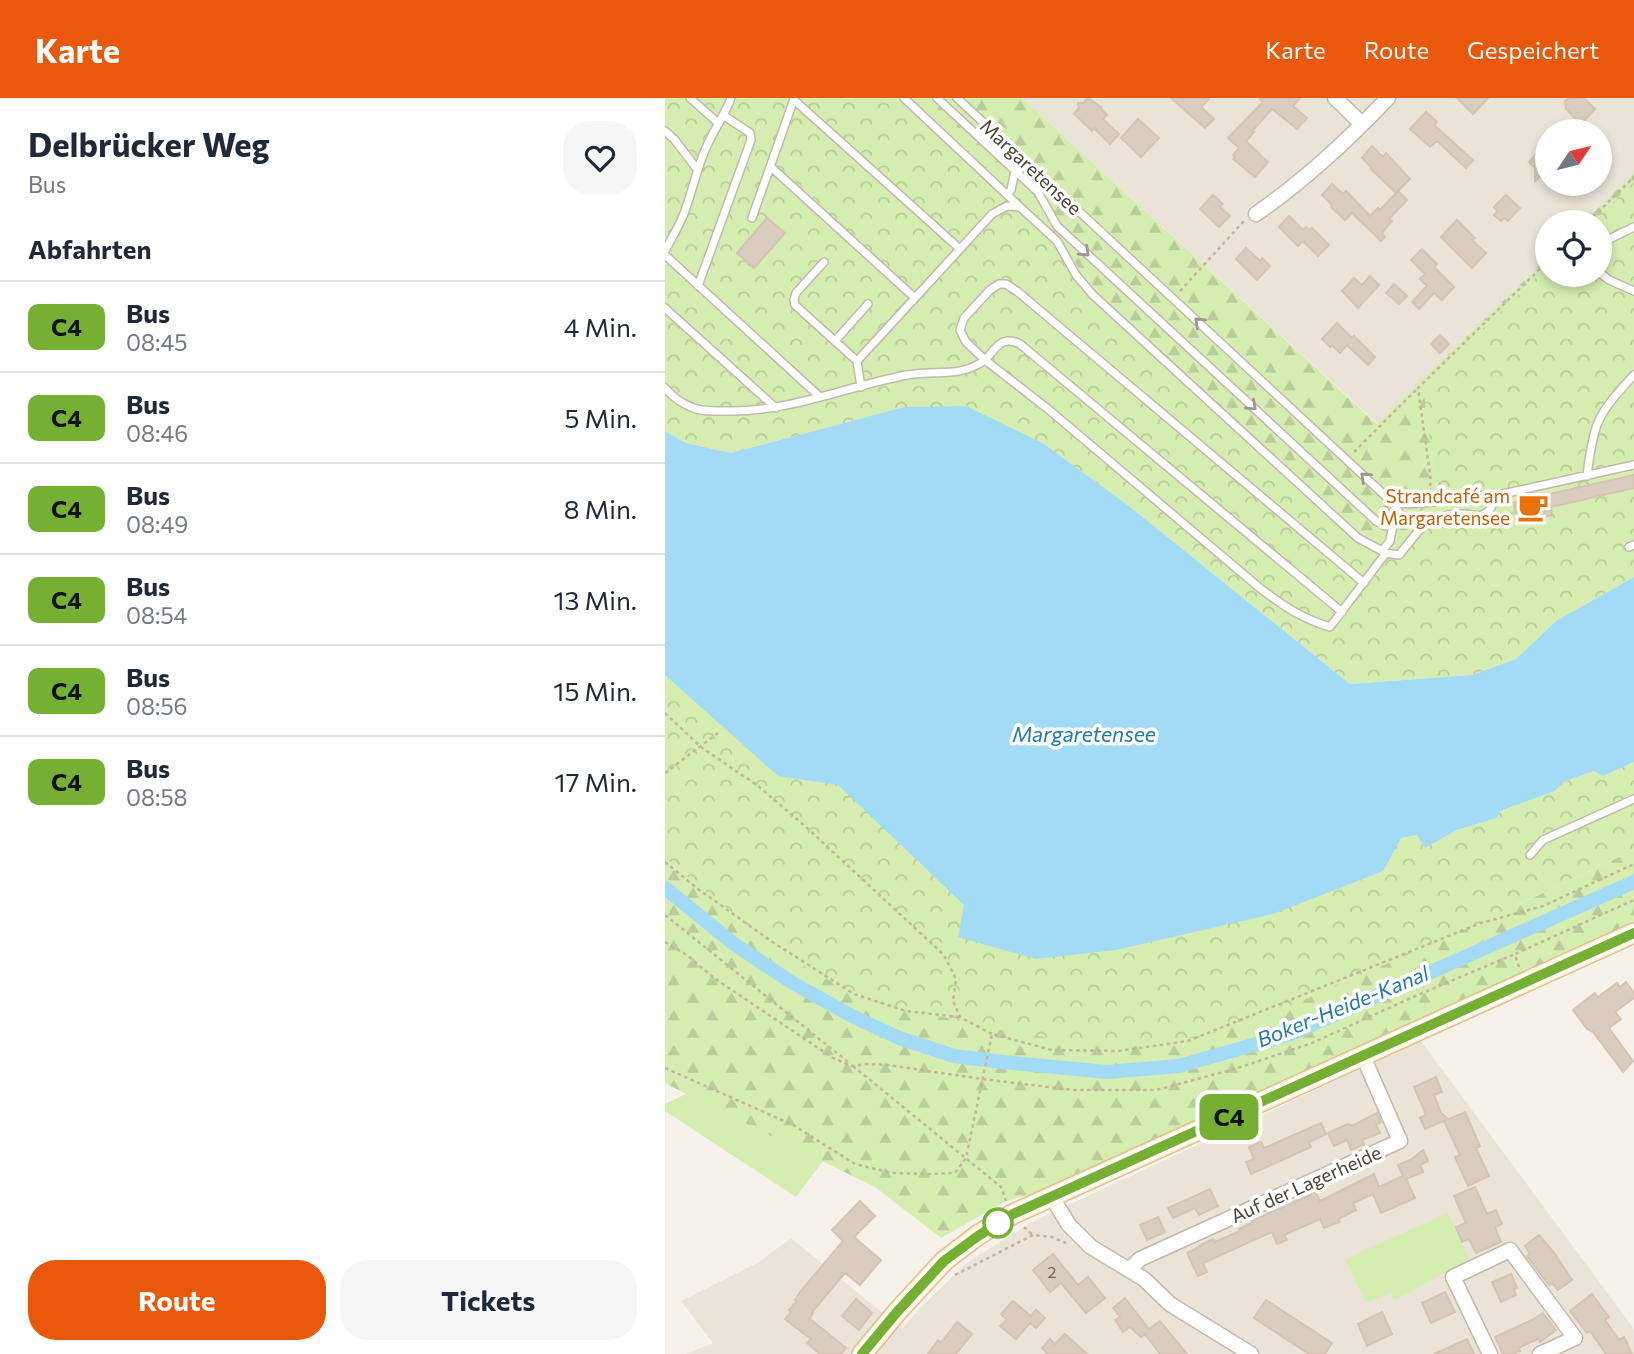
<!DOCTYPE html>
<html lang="de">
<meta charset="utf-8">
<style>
body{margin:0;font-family:Commissioner,sans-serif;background:#f6f6f7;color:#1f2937;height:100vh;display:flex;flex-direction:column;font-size:26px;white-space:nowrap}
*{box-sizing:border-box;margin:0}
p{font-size:23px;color:#747a83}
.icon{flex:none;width:38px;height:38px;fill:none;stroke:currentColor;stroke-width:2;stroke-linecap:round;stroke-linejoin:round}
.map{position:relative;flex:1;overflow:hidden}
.details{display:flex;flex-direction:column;background:#fff;width:665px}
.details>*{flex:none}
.badge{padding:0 14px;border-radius:10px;font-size:24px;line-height:46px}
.needle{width:46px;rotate:55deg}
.buttons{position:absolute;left:870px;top:21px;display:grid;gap:14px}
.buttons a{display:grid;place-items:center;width:77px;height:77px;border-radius:50%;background:#fff;box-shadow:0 4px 10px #0003;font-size:35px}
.map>.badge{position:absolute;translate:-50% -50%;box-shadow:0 0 0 4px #fff}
h2{padding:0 28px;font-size:26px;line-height:63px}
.round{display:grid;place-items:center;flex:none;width:74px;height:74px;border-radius:28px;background:#f6f6f7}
.overview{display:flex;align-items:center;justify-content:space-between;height:119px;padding:0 28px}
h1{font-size:33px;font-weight:700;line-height:52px}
.action{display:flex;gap:14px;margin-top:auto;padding:14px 28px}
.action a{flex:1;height:80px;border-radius:28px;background:#ea580c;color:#fff;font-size:28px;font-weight:700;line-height:80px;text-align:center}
.action a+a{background:#f6f6f7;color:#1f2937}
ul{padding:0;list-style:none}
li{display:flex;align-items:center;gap:21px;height:91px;padding:0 28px;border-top:2px solid #e0e1e3}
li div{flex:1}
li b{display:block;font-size:26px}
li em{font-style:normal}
li .badge{min-width:77px;font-weight:700;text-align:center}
header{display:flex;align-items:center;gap:42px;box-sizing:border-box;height:98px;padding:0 35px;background:#ea580c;color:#fff}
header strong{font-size:33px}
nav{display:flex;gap:38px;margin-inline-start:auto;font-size:24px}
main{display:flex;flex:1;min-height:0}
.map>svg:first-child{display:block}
</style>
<header>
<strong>Karte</strong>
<nav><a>Karte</a><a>Route</a><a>Gespeichert</a></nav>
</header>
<main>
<section class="details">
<div class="overview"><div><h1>Delbrücker Weg</h1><p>Bus</p></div><a class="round"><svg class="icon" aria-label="heart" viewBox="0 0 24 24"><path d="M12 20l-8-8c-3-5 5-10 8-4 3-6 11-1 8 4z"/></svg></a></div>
<h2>Abfahrten</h2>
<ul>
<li><span class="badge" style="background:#76b032;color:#111">C4</span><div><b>Bus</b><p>08:45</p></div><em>4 Min.</em></li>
<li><span class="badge" style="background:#76b032;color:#111">C4</span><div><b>Bus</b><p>08:46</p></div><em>5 Min.</em></li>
<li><span class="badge" style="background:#76b032;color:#111">C4</span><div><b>Bus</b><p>08:49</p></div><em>8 Min.</em></li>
<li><span class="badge" style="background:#76b032;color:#111">C4</span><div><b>Bus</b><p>08:54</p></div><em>13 Min.</em></li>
<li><span class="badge" style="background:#76b032;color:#111">C4</span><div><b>Bus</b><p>08:56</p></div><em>15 Min.</em></li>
<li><span class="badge" style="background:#76b032;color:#111">C4</span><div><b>Bus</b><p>08:58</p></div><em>17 Min.</em></li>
</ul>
<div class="action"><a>Route</a><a>Tickets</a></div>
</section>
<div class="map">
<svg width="969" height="1256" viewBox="0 0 969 1256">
<defs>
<pattern id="forest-firs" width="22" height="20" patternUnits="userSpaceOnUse" patternTransform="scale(1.75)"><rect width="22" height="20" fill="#d6edb1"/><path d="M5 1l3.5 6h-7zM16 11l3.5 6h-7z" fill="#b9cc99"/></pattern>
<pattern id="park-crowns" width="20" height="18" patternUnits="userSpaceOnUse" patternTransform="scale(1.75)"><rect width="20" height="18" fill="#d6edb1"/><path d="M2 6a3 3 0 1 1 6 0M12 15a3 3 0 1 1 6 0" fill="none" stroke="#b9cc99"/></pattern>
</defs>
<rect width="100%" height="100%" fill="#f6f2ea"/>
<!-- residential -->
<path fill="#eae3d8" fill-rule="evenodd" d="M357 0H969V75L919 124H882V160L713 326ZM882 33H934V86H882Z
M756 943 969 1231V1256H21L48 1245 16 1203 94 1164 126 1140 237 1231 256 1209 304 1163 371 1122Z"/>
<!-- green -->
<path fill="#d6edb1" d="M21 996 158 1063 131 1099 0 1013V1006Z
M783 1115 806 1164 781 1174 729 1203 726 1195 701 1205 680 1161Z"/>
<!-- forest -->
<path fill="url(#forest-firs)" d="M247 0H357L712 326 882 160V169L759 288 769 375 775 407 758 411 731 448 695 435 433 193 413 170 397 140Z
M969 75V84L928 124H919Z
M0 577 844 811 969 752V829L393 1088 339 1104 276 1140 210 1089 21 996 0 985Z"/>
<!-- park -->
<path fill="url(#park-crowns)" d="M0 0H247L398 140 413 170 433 193 695 435 700 437 711 433 730 448 758 411 775 406 769 375 758 288 882 169V177H934V124H928L969 84V479L891 523 851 561 807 577 685 586 464 408 379 346 239 309 66 355 21 345 0 333Z
M0 483 735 740 753 737 761 749 792 732 832 720 835 713 890 693 898 684 929 673 938 678 969 664V752L852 807V809L593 922C491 959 382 945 278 919 261 915 243 912 226 907 199 900 168 885 143 871 120 858 100 841 79 824 53 803 26 782 0 760Z"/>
<!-- water -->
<path fill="#a3daf6" d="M301 308 379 346 464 408 685 586 807 577 851 561 891 523 969 479V664L938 678 929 673 898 684 890 693 835 713 832 720 792 732 760 750 752 737 736 740 718 773 608 816 451 852 371 861 293 839 299 807 173 687 113 678 0 577V333L21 345 66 355 239 309Z"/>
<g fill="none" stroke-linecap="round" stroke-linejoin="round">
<!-- canal -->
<path stroke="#a3daf6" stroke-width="14" d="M0 790 69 846 126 884 187 918 234 940 289 958 337 964 442 974 514 968 626 936 969 784"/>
</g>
<!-- building -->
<path fill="#d9cdbf" stroke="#d4c4b1" stroke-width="2" d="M423 0 436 9 437 12 442 17 438 21 454 36 445 46 429 30 427 33 409 16 414 10 413 5H418Z
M506 0H545L536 9 549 21 540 30Z
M594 0H635L628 8 642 20 632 31 607 11 587 33 589 34 581 43 603 64 590 79 568 61 570 59 568 57 574 50 563 40 598 4Z
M792 0H823L808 16Z
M904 0H919L930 11 916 26 901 11 900 3Z
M761 14 772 24 769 27 808 62 801 70 772 43 765 49 745 31Z
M473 21 494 40 476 59 456 40Z
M707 48 718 59 721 55 745 81 731 95 706 71 707 70 697 60Z
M875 52 882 58V85L875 78 870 83V70L864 64Z
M667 86 678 96 681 93 705 118 713 110 715 112 733 93 742 102 724 121 727 123 717 135 720 139 716 143 687 115 680 122 666 109 667 107 657 97Z
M548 97 558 106 555 109 565 118 554 129 535 111Z
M841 97 855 110 843 123 839 120 836 123 829 117 832 113 829 109Z
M624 118 638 132 641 129 644 132 647 130 664 147 653 158 638 143 633 148 614 129Z
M102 120 120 135 89 170 72 155Z
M792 122 810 140 807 142 821 155 807 170 776 139Z
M581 150 595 163 597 160 605 168 592 182 571 161Z
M757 151 772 166 769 169 789 189 777 202 769 195 754 211 747 204 762 188 755 181 760 176 746 162Z
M705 178 714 187 693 210 677 193 689 180 697 187Z
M729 186 742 198 734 206 721 195Z
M672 225 687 240 689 238 710 259 703 267 682 247 675 255 667 247 665 249 657 241Z
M775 237 784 246 775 255 766 246Z
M969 377V390L886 409 887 417 853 425 849 404Z
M961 884 969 895V900L950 914 956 921 944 930 968 963 958 974 928 934 922 931 908 912 930 895 933 899 952 885 955 889Z
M771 979 777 994 769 997 776 1015 783 1021 760 1031 755 1020 761 1017 749 989Z
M800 1014 815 1048 811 1050 824 1078 803 1088 790 1059 795 1057 779 1023Z
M712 1015 716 1024 711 1027 715 1035 697 1042 699 1046 686 1052 682 1042 669 1048 663 1035 683 1026 687 1028Z
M656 1025 661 1036 644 1044 646 1049 586 1076 581 1064 589 1061 584 1049 596 1044 599 1050Z
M758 1052 763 1063 755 1067 758 1074 741 1081 750 1100 716 1115 708 1096 688 1105 691 1112 673 1121 675 1124 659 1130 655 1121 619 1137 622 1142 612 1146 607 1134 538 1165 542 1174 533 1178 522 1155 536 1148 535 1147 548 1141 550 1144 575 1133 574 1131 587 1125V1123L651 1094 655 1103 709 1076 714 1089 738 1078 733 1067 747 1061Z
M810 1089 822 1116 831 1112 837 1126 830 1129 836 1144 811 1155 804 1141 797 1144 791 1129 801 1125 789 1098Z
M545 1091 553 1108 534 1117 530 1110 508 1120 503 1110Z
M195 1103 210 1118 189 1139 216 1162 195 1187 180 1175 147 1214 148 1215 145 1221 181 1250 176 1256H155L142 1245 146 1241 120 1221 126 1214 124 1212 132 1203 130 1202 135 1194 178 1143 167 1132Z
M493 1119 500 1134 482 1142 475 1127Z
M874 1137 890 1156 907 1182 893 1192 887 1185 884 1187 862 1158 865 1155 860 1148Z
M388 1156 413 1187 423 1179 440 1200 421 1215 396 1185 385 1194 368 1172Z
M846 1176 852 1190 849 1191 851 1197 836 1204 827 1184Z
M780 1194 790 1214 766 1225 757 1205Z
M927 1196 944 1219 940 1222 954 1242 959 1239 967 1256H941L925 1233 922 1235 905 1213Z
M460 1200 484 1231 495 1223 522 1256H495L480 1236 476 1239 465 1229 458 1234 450 1222 455 1219 448 1210Z
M191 1201 207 1215 194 1232 177 1218Z
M601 1202 667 1245 660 1256H644L589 1220Z
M348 1203 366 1218 371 1212 380 1220 371 1230 365 1225 351 1241 335 1228 342 1222 336 1216Z
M717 1214 727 1236 702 1248 693 1226Z
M878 1215 891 1232 875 1244 873 1241 853 1250 855 1253 848 1256H838L830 1239 869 1221Z
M292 1224 307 1236 291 1256H263L273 1242 276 1245Z
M400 1236 422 1256H381L382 1255 377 1250 385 1241 390 1246Z
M802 1241 809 1256H769Z"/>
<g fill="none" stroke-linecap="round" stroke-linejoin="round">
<!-- service casing -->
<g stroke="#c3b9ac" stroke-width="10">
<path id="service" d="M25 0 53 25
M239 0 354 108
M272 0 373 94 392 128 711 423 720 428 728 427 734 421 735 416 728 405 292 0
M129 2 295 151 250 200
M0 33 9 41 32 71
M106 69 250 200 192 263 196 289
M342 97 346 92 350 73
M87 120 129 1
M934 146 969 129
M295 151 327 116 342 108 355 109 392 143 411 177 428 197 693 440 721 455
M0 153C6 141 13 130 18 118 27 96 31 72 41 50 48 33 60 17 66 0
M0 157 155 299
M159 164 131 195 129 202 130 207 192 263
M934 174 944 182 969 193
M33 188 86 42 85 35 58 17
M0 210 111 310
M170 243 203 206
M0 290C7 298 16 305 26 309 37 314 51 313 63 313 125 314 183 288 242 277 272 271 293 281 320 262L383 311 596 491C620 509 636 520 665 529L721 455 734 457 760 425 770 420 783 417 799 416 816 418 824 413 833 397C797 396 764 409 728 405
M922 378C924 361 926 344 932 327 938 310 956 291 969 277
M833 397 969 367
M964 449 969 447
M717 453 725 443 728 427
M677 514 355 246C337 237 332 249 320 262L301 244 295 232 299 220 325 192 334 186H341L353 194 699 485
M865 757 878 742 969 701"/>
</g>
<!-- minor casing -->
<g stroke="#c3b9ac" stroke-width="17">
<path id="minor" d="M670 0 697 26
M591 116C639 83 683 42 723 0
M386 1098 404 1127 426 1149 479 1181 505 1206 586 1256
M464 1172 475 1161 735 1043 698 958
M825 1256 788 1179 845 1152 910 1240 875 1256"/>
</g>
<!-- secondary casing -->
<g stroke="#d9c397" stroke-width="22">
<path id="secondary" d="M197 1256 232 1214 279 1163 313 1137 348 1116 969 835"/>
</g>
<!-- path -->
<path stroke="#c6b49c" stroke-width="2.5" stroke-dasharray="3.5 3.5" stroke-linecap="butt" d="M923 124 969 79
M515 193 579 123
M689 354 753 290
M764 395 766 383 753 290 882 164
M0 615 36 649 93 688 140 728 279 857 291 881 288 903 295 919 327 936
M0 675 53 635
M0 764 33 791 109 845 189 896 241 913 295 919
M0 817 183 964
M0 844 22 857 49 880 168 960 187 968 202 966 223 967 317 981 408 992H491L570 971 647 945 748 899 850 856
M854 869 850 856 969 802
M188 968 336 1089 341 1103
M0 970 128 1027 190 1066 227 1075 264 1076 290 1075 301 1060 327 936 387 952 453 953 523 943 816 825 878 808 969 766
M359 1129 368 1137
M290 1177 368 1137 387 1139 401 1145"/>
<!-- service -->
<use href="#service" stroke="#fff" stroke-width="7"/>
<!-- minor -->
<use href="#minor" stroke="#fff" stroke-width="14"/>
<!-- secondary -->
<use href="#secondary" stroke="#ffefcb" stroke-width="19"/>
</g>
<!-- one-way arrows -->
<defs><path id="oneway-chevron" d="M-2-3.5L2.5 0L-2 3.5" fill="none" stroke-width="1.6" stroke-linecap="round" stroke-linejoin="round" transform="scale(1.75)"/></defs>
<g stroke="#9c9791">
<use href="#oneway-chevron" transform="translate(420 154) rotate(43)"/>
<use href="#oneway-chevron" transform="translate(534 224) rotate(-137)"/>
<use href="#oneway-chevron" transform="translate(587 308) rotate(42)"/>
<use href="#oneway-chevron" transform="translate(700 379) rotate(-137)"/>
</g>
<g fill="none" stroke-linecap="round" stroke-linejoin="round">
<!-- line casing -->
<g stroke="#fff" stroke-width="16">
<path id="line" d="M197 1256 232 1214 279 1163 313 1138 348 1116 969 835"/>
</g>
<!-- line -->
<use href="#line" stroke="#76b032" stroke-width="10"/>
</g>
<!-- icons -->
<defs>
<g id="cafe-bare" transform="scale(2.415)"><path d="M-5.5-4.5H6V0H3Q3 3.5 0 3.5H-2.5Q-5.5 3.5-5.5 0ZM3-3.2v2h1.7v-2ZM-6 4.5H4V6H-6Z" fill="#e8710a" stroke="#fff" stroke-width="2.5" paint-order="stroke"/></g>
</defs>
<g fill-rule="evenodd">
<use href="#cafe-bare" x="868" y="409"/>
</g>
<!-- markers -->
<circle fill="#fff" stroke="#76b032" stroke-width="3.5" cx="333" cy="1125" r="14"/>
<g text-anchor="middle" stroke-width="7" stroke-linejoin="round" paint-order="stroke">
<!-- number labels -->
<g font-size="16" fill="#6e6559">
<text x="387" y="1180">2</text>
</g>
<!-- street labels -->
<g font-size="19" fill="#4b4237" stroke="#fff">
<text transform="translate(366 69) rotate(43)" y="7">Margaretensee</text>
<text transform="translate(641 1086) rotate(-24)" y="7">Auf der Lagerheide</text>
</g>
<!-- food labels -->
<g font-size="19" fill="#c56008" stroke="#fff" text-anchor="end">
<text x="845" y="405">Strandcafé am<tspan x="845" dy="22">Margaretensee</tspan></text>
</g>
<!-- water labels -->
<g font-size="21" font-style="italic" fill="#2379a7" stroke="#fff">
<text x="419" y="644">Margaretensee</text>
<text transform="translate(678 909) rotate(-22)" y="7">Boker-Heide-Kanal</text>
</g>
</g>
</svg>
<div class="buttons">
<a><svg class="needle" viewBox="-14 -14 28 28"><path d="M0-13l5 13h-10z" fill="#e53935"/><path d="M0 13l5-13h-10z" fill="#747a83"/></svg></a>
<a><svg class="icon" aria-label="locate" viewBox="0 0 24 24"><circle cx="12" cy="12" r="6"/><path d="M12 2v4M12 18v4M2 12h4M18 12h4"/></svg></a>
</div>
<b class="badge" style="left:564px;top:1019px;background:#76b032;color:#111">C4</b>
</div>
</main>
